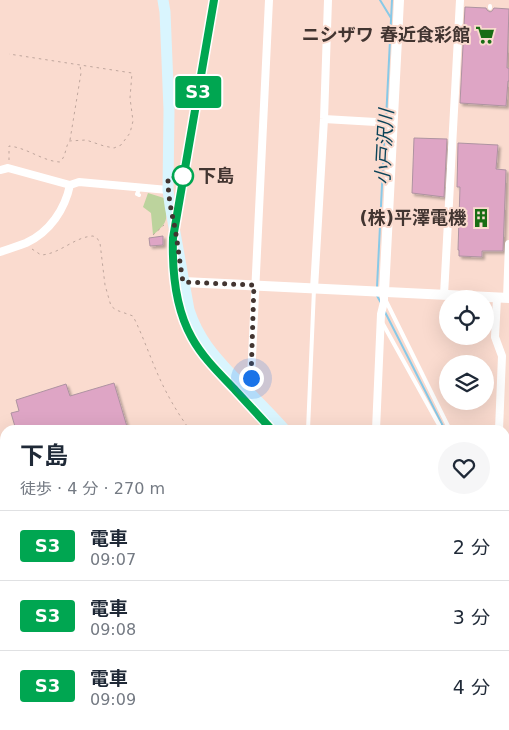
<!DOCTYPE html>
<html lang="ja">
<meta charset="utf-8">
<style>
body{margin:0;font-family:"DejaVu Sans","Noto Sans JP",sans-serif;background:#f6f6f7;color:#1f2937;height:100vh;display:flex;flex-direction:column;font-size:19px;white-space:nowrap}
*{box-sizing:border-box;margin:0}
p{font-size:16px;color:#747a83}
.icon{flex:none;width:28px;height:28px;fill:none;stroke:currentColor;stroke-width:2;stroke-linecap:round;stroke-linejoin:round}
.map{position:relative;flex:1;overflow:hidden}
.panel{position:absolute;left:0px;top:425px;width:510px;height:305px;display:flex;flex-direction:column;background:#fff;border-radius:15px 15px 0 0;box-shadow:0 5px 20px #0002}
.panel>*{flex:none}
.badge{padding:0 10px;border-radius:4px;font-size:18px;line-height:32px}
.fabs{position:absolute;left:439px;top:290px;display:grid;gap:10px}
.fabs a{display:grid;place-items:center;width:55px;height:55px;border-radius:50%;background:#fff;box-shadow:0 5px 20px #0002;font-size:25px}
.you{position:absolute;width:25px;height:25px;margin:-12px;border:4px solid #fff;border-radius:50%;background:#1a73e8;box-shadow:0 0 0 8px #1a73e833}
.map>.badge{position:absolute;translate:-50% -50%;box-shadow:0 0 0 2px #fff}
.round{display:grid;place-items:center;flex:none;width:52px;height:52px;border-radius:26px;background:#f6f6f7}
.head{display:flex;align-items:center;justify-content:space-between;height:85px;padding:0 20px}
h1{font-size:24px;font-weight:700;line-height:38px}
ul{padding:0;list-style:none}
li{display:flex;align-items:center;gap:15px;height:70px;padding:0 20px;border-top:1px solid #e0e1e3}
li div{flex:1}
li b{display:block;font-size:19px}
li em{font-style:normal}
li .badge{min-width:55px;font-weight:700;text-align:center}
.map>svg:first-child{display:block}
</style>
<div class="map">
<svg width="509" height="730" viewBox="0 0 509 730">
<defs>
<filter id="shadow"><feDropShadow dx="2.5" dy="2.5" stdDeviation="1" flood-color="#0004"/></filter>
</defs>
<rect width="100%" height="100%" fill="#fadbcf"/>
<!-- green -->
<path fill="#bcd39d" d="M148 193 164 198C167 218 170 221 153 235L151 213 143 207Z
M5 602V725H242L268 730H0V603Z"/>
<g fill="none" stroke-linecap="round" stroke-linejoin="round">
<!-- stream -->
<path stroke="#88c9e7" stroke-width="2" d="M380 0 391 18
M386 120 392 0
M377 287 385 124
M376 294 381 303
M385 312 445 430
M505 548 509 555
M415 725 416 730"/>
<!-- river -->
<path stroke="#88c9e7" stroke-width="12" d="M0 664H5"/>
</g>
<!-- building -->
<path fill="#dea5c5" stroke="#ae93a1" filter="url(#shadow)" d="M465 7 486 8 487 10 490 12 492 11 494 8 509 9 507 68H509V81H508L506 106 460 103Z
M414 138 447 139 444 197 412 193Z
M458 143 498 145 496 169 506 170 503 251H482V257L459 256V250H458L460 187H457Z
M163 236V245L150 246 149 238Z
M114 383 128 430H16L11 413 19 411 16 400 66 384 70 396Z"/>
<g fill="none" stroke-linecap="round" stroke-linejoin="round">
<!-- path -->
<path stroke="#bfa69d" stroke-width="1" stroke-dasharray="2.5 4" stroke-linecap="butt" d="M70 140 81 73 80 65
M9 160V146C28 148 42 161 60 162 66 156 65 149 69 141L86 140 104 146 114 148 121 145 130 133 133 121 130 98 132 73 9 54
M153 235 164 225
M32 249 41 255C60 254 74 237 93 236L97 238 100 243 105 285 111 306 116 310 133 316C143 336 150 357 159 377 167 395 178 414 190 430"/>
<!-- service -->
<path stroke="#fff" stroke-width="4" d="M490 6V8
M139 195 137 194 140 187
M386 301 450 430
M383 324 439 425 438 430
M308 430 314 289
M505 578 509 580
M505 632 509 629
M501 730 508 725"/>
<!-- minor -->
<path stroke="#fff" stroke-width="8" d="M324 119 393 123
M0 170 8 168 70 185 79 182 168 190
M0 252C9 249 18 246 26 243 50 232 65 209 70 185
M314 289 324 119 328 0
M444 295 460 0
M497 298 495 337 502 356 499 430
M507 298 509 244
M251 378 269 0
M376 430 381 314 384 302V292
M0 530 5 540
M505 534 509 542
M505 566 509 565
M0 596H5
M474 725 475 730"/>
<!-- tertiary -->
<path stroke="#fff" stroke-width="10" d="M183 282 509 298
M384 292 399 0"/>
<!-- secondary -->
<path stroke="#d9f5fe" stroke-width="11" d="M163 0 165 12 169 110 168 190 170 205 189 310C198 338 214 356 234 377 251 394 269 412 285 430
M505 645 509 649"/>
<!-- rail -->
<path stroke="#78665f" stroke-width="2" stroke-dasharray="10 5" stroke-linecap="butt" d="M214 0 173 238C172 272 175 308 192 338 203 358 220 374 236 391 248 404 260 417 272 430
M505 710 509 717"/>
</g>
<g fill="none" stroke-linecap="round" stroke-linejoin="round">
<!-- line casing -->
<g stroke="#fff" stroke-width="11">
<path id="line" d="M214 0 173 238C172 272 175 308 192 338 203 358 220 374 236 391 248 404 260 417 272 430"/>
</g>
<!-- line -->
<use href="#line" stroke="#00a651" stroke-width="8"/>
<!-- walk -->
<path stroke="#423531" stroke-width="5" stroke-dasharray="0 9" d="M183 176 168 178C168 196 171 210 175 228 178 246 180 264 183 282L254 285 251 378"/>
</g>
<!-- icons -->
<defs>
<g id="supermarket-bare" transform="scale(1.5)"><path d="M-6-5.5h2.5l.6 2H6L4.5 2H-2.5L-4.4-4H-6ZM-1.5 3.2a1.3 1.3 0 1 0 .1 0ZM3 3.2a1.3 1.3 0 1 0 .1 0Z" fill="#186d14" stroke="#fadbcf" stroke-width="2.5" paint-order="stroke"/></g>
<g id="building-bare" transform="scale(1.5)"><path d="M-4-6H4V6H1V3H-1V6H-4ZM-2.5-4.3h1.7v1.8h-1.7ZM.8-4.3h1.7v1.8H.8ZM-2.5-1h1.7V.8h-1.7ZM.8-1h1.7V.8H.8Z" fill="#186d14" stroke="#fadbcf" stroke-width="2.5" paint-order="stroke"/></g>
</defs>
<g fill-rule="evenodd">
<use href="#supermarket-bare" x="485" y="35"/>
<use href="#building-bare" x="481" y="218"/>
</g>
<!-- markers -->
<circle fill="#fff" stroke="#00a651" stroke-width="2.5" cx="183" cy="176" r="10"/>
<g text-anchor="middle" stroke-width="4" stroke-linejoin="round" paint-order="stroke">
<!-- poi labels -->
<g font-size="18" font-weight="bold" fill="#423531" stroke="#fadbcf" text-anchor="end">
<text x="470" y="41">ニシザワ 春近食彩館</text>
<text x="466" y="224">(株)平澤電機</text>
</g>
<!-- stop labels -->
<g font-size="18" font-weight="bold" fill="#423531" stroke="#fadbcf" text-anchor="start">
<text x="198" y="182">下島</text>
</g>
<!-- water labels -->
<g font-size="19" font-style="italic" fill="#0c4459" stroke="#fadbcf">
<text transform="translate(384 147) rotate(-87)" y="7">小戸沢川</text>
</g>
</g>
</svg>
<div class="fabs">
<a><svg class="icon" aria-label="locate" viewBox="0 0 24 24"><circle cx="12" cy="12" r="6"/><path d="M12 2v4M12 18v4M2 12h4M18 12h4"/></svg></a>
<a><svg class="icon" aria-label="layers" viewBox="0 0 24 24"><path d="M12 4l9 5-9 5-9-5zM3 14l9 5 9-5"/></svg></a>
</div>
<div class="you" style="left:251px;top:378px"></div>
<b class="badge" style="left:198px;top:92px;background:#00a651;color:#fff">S3</b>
<section class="panel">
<div class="head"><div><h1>下島</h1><p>徒歩 · 4 分 · 270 m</p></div><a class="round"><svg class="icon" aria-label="heart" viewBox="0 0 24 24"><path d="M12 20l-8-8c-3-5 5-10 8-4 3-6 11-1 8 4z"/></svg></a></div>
<ul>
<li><span class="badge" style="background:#00a651;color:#fff">S3</span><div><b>電車</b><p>09:07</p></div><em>2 分</em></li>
<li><span class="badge" style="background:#00a651;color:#fff">S3</span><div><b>電車</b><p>09:08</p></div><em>3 分</em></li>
<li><span class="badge" style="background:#00a651;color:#fff">S3</span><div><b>電車</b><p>09:09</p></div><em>4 分</em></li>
</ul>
</section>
</div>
